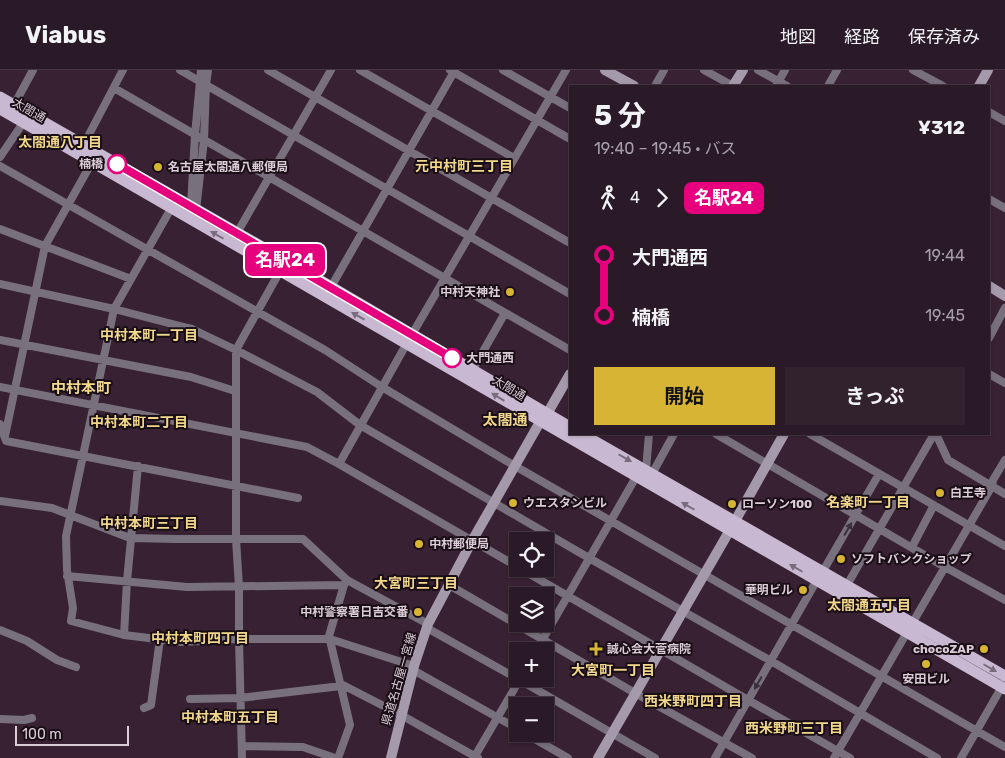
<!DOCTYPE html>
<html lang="ja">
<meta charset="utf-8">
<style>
body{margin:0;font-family:Rubik,"Noto Sans JP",sans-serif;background:#32222e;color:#f1f3f6;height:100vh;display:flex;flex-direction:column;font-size:19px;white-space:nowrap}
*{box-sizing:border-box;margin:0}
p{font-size:16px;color:#a5a0a7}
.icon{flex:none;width:28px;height:28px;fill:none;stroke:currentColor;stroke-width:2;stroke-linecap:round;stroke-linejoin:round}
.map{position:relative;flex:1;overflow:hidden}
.panel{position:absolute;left:569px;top:15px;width:421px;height:350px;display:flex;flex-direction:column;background:#2a1926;border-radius:0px;box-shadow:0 1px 4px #0004,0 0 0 1px #463843}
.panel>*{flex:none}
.badge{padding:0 10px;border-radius:8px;font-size:18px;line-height:32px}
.controls{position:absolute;left:509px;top:462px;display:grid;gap:10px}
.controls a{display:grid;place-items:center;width:45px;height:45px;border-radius:0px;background:#2a1926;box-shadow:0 1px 4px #0004,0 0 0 1px #463843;font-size:25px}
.scale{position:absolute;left:15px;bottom:12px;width:114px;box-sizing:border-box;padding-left:5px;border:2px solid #dcccd7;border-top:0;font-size:14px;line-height:18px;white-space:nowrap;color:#dcccd7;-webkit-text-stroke:4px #190e16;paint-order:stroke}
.map>.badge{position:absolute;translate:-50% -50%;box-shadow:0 0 0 2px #fff}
.legs{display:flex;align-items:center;gap:8px;height:55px;padding:0 25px;font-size:16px}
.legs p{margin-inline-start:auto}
.head{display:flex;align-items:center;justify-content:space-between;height:85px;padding:0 25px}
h1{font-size:28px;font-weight:700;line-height:38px}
.cta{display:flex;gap:10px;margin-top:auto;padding:10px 25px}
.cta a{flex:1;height:58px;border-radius:0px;background:#d8b434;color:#111;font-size:20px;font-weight:700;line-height:58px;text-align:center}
.cta a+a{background:#32222e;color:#f1f3f6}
ul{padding:0 25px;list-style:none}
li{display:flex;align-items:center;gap:18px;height:60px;font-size:19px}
li i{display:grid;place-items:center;width:8px;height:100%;margin:0 6px;background:currentColor}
li i::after{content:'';width:12px;height:12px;margin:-6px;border:4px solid;border-radius:50%;background:#2a1926}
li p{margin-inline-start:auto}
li:first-child i{background:linear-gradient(#0000 50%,currentColor 0)}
li:last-child i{background:linear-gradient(currentColor 50%,#0000 0)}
header{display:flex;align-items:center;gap:30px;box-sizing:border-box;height:70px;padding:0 25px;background:#2a1926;border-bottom:1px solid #463843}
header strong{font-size:24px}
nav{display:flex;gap:28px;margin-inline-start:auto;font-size:18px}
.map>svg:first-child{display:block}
</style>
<header>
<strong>Viabus</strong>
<nav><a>地図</a><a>経路</a><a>保存済み</a></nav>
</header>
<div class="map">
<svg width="1005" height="688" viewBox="0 0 1005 688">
<rect width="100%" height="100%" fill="#382132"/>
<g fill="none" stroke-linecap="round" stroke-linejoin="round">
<!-- street -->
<path stroke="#78717d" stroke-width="8" d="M180 0 570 224
M268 0 570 173
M360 0 514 88
M450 0 570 69
M503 0 570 38
M704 0 733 16
M758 0 787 16
M913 0 943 16
M655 16 664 0
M776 16 785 0
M828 16 837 0
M114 18 570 280
M14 35 33 0
M989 42 1005 51
M84 74 123 0
M0 87 23 53
M0 96 325 280 382 317 515 396 1005 677
M989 129 1005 138
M173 135 114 239 66 466 67 500 73 538 71 551 124 565 182 572 239 569H330L414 596
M191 136 195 65 201 0
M196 140 204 70 206 15 208 0
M0 159 131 209
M237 163 331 0
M0 214 114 239 184 257 192 259 236 280 317 322 360 355 589 488 771 591 937 688
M331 217 455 0
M989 268 1005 238
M0 270 191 307 235 321
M473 299 505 243
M989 304 1005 313
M0 317 307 377 339 394 518 497
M0 354 6 371 298 428
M716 364 945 497 1005 530
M810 364 1005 476
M936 364 948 390 1005 424
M5 366 45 176 92 92
M339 394 407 273 566 0
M646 400 649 364
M652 404 674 364
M0 431 52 438 130 468 177 469H303L347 510 428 554
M912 477 934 435
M521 499 748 630 850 688
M823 501 879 404
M67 506 187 517 344 515 347 510
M449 515 635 623 752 688
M847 515 934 364
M427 558 518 609
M0 560 27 571 57 590 76 597
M124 565 127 511 138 396
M536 581 636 407
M413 600 518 659
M518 609 655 688
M341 614 401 645 478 688
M190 629 240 628 341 616
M144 638 151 635 160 569
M0 649 24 650 32 648
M526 664 568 688
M242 676 303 677 335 688
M475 686 520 609
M242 688 239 569V517L236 469V280L280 201
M338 688 350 655 329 566 344 515
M715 688 817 510
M834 688 992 416 993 410 1005 390
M961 688 1004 613"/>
<!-- secondary -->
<path stroke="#a599ac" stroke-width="10" d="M605 0 634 16
M733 16 743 0
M979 16 988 0
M989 216 1005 226
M391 688 414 596 428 554 472 471 540 352 547 344 570 304
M598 688 730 460 784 364"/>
<!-- primary -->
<path stroke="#c8b8d1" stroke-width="11" d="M0 27 304 201 570 357
M0 39 1005 619
M582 364 1005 606"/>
</g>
<!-- one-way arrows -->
<defs><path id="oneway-solid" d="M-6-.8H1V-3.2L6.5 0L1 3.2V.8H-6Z" transform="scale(1.25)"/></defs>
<g fill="#796c7d">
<use href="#oneway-solid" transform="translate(217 165) rotate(-150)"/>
<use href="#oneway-solid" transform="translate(358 246) rotate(-151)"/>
<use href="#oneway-solid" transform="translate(498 327) rotate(-149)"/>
<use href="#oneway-solid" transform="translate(625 388) rotate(30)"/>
<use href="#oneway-solid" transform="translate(688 436) rotate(-150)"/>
<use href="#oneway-solid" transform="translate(796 498) rotate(-150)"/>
<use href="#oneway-solid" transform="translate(990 598) rotate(30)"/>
</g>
<g fill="#3a313a">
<use href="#oneway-solid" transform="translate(848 459) rotate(-60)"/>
<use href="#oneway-solid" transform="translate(758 613) rotate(120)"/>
</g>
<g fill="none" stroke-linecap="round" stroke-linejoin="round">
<!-- line-1 casing -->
<g stroke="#fff" stroke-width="11">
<path id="line-1" d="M117 94 452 288"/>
</g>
<!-- line-1 -->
<use href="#line-1" stroke="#e6007e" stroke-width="8"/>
</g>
<!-- markers -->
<g fill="#fff" stroke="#e6007e" stroke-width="2.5">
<circle cx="117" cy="94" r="9"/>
<circle cx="452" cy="288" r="9"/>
</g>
<g fill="#d8b434" stroke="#190e16" stroke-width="2">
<circle cx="158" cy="97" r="5"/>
<circle cx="510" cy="222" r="5"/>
<circle cx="940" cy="423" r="5"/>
<circle cx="513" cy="433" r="5"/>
<circle cx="732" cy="434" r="5"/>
<circle cx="419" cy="474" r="5"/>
<circle cx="841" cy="489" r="5"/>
<circle cx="803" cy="520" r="5"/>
<circle cx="418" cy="542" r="5"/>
<path d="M593.5 571.5h5v5h5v5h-5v5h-5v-5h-5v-5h5z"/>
<circle cx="984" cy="579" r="5"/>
<circle cx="926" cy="594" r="5"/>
</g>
<g text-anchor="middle" stroke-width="4" stroke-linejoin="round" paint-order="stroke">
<!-- street labels -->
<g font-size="12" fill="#dcccd7" stroke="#190e16">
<text transform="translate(29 40) rotate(30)" y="4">太閤通</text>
<text transform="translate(509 318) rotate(31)" y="4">太閤通</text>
<text transform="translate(399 609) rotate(-74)" y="4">県道名古屋一宮線</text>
</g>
<!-- stop labels -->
<g font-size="12" font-weight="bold" fill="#dcccd7" stroke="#190e16" text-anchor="end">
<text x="103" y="98">楠橋</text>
<text x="466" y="292" text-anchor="start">大門通西</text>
</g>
<!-- poi labels -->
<g font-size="12" font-weight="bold" fill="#dcccd7" stroke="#190e16" text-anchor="start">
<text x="168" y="101">名古屋太閤通八郵便局</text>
<text x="500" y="226" text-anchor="end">中村天神社</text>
<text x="950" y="427">白王寺</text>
<text x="523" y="437">ウエスタンビル</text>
<text x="742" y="438">ローソン100</text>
<text x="429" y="478">中村郵便局</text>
<text x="851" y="493">ソフトバンクショップ</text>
<text x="793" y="524" text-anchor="end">華明ビル</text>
<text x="408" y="546" text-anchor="end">中村警察署日吉交番</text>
<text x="607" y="583">誠心会大菅病院</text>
<text x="974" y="583" text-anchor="end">chocoZAP</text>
<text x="926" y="613" text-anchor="middle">安田ビル</text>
</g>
<!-- neighbourhood labels -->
<g font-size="14" font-weight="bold" fill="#f0d78a" stroke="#190e16">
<text x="60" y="77">太閤通八丁目</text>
<text x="464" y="101">元中村町三丁目</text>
<text x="149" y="270">中村本町一丁目</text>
<text x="139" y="357">中村本町二丁目</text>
<text x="868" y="437">名楽町一丁目</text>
<text x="149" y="458">中村本町三丁目</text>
<text x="416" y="518">大宮町三丁目</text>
<text x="869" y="540">太閤通五丁目</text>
<text x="200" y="573">中村本町四丁目</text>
<text x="613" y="605">大宮町一丁目</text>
<text x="693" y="636">西米野町四丁目</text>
<text x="230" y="652">中村本町五丁目</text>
<text x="794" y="663">西米野町三丁目</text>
</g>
<!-- quarter labels -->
<g font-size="15" font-weight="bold" fill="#f0d78a" stroke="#190e16">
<text x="81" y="323">中村本町</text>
<text x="505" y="355">太閤通</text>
</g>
</g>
</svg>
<div class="controls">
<a><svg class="icon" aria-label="locate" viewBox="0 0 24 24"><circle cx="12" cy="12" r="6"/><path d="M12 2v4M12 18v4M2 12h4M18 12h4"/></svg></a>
<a><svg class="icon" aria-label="layers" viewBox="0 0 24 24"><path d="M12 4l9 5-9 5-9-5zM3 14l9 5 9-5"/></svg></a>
<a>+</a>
<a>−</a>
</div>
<div class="scale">100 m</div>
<b class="badge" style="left:285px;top:190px;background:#e6007e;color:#fff">名駅24</b>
<section class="panel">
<div class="head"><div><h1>5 分</h1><p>19:40 – 19:45 · バス</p></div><b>¥312</b></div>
<div class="legs"><svg class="icon" aria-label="walk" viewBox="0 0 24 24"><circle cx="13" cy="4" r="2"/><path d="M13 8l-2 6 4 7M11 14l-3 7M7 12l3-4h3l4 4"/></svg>4<svg class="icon" aria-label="forward" viewBox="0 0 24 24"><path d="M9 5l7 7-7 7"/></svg><b class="badge" style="background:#e6007e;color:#fff">名駅24</b></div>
<ul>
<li><i style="color:#e6007e"></i><b>大門通西</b><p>19:44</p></li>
<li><i style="color:#e6007e"></i><b>楠橋</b><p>19:45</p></li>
</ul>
<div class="cta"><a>開始</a><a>きっぷ</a></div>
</section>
</div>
